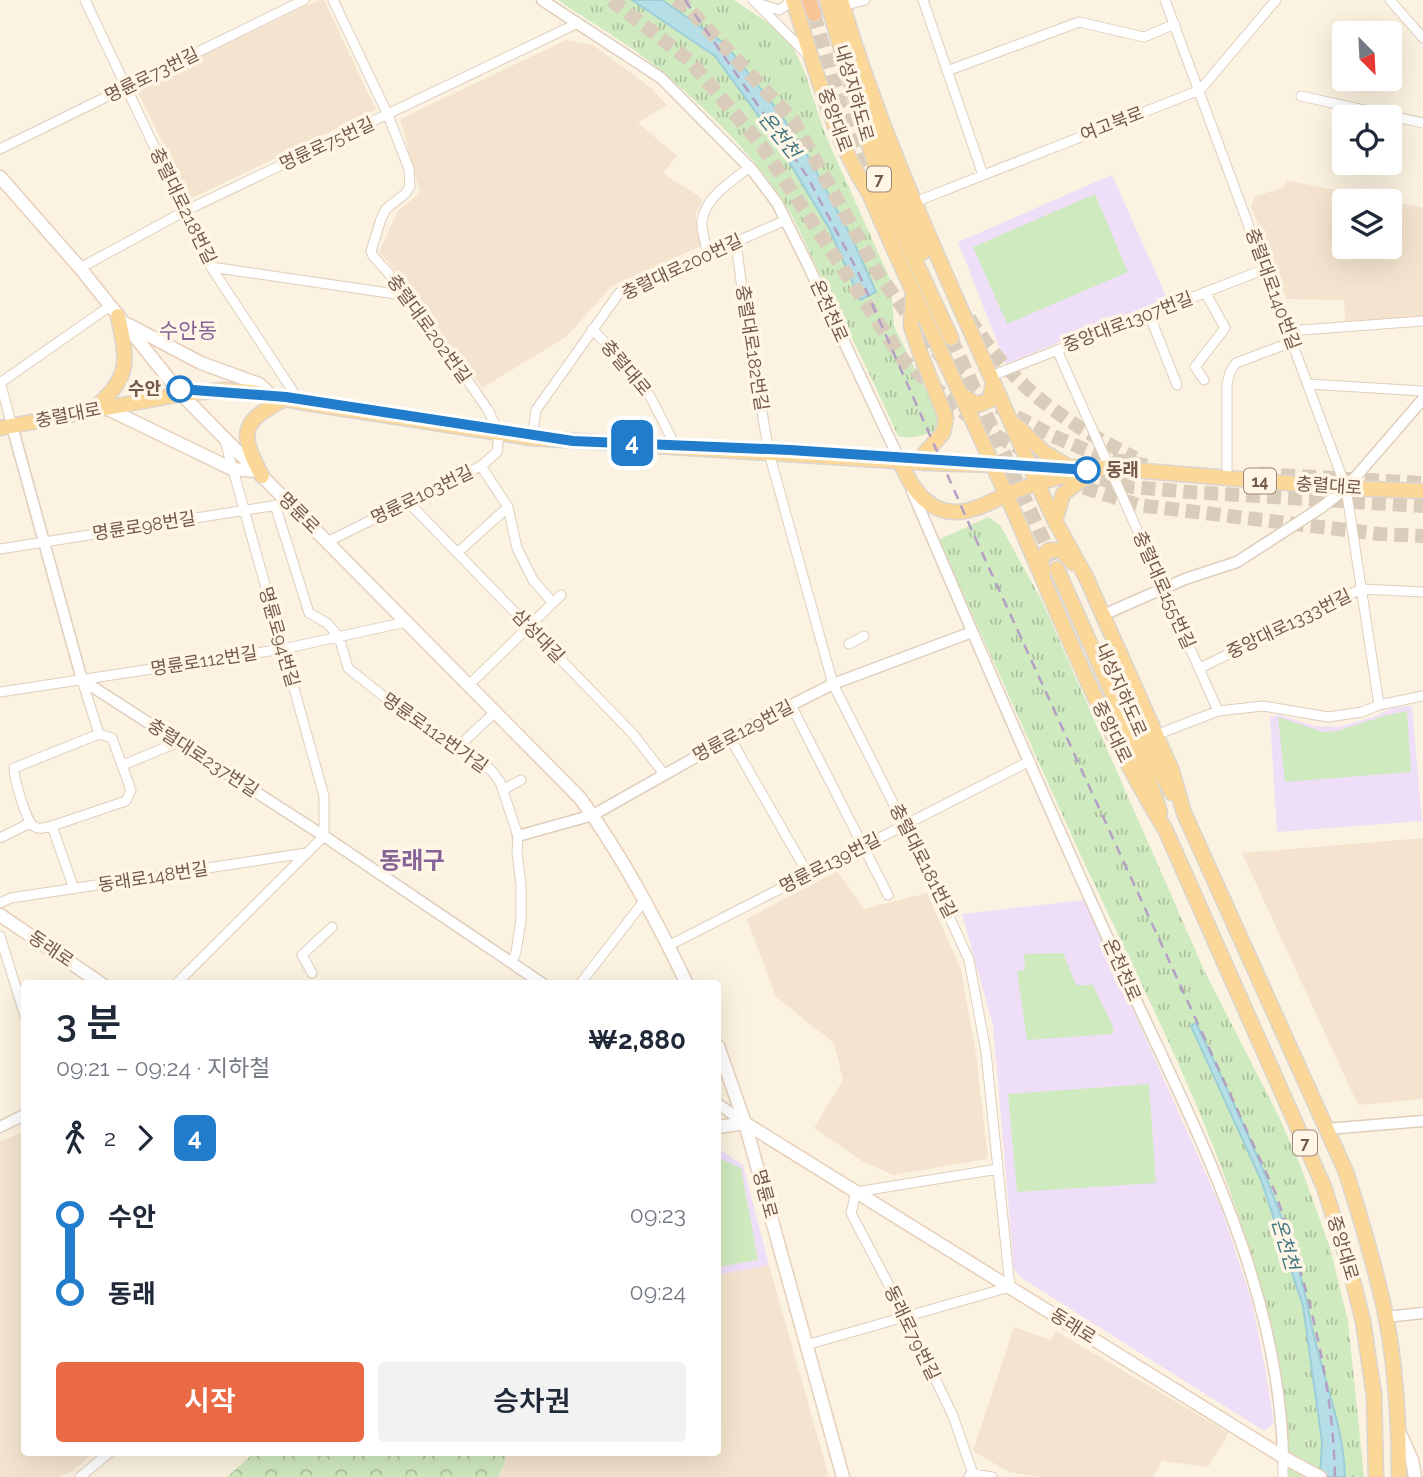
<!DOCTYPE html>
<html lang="ko">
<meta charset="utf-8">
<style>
body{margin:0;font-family:Raleway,"Noto Sans KR",sans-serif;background:#f2f2f3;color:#1f2937;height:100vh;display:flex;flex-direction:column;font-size:26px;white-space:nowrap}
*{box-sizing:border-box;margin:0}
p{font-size:23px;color:#747a83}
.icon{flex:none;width:38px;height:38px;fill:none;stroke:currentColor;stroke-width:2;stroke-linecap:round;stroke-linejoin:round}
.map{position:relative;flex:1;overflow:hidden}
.details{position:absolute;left:21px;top:980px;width:700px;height:476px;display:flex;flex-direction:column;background:#fff;border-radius:7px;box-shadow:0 7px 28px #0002}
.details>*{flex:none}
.badge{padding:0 14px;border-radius:10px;font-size:24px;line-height:46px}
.needle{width:46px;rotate:156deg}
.controls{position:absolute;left:1332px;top:21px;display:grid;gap:14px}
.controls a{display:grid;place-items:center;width:70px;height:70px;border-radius:7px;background:#fff;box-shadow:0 7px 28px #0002;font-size:35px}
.map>.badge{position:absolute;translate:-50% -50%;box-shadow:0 0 0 4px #fff}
.legs{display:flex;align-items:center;gap:10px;height:77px;padding:0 35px;font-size:23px}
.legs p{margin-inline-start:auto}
.summary{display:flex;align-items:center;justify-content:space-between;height:119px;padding:0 35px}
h1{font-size:38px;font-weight:600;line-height:52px}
.button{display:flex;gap:14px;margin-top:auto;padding:14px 35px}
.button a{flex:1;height:80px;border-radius:7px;background:#e96a44;color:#fff;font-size:28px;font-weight:600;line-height:80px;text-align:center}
.button a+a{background:#f2f2f3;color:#1f2937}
ul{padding:0 35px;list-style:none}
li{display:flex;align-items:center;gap:24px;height:77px;font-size:26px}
li i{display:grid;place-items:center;width:10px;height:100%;margin:0 9px;background:currentColor}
li i::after{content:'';width:18px;height:18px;margin:-9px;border:5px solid;border-radius:50%;background:#fff}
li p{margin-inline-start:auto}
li:first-child i{background:linear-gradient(#0000 50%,currentColor 0)}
li:last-child i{background:linear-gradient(currentColor 50%,#0000 0)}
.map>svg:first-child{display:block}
</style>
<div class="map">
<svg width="1423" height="1477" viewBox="0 0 1423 1477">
<defs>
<pattern id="forest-crowns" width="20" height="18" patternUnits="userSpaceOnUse" patternTransform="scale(1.75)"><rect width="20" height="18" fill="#d0eac0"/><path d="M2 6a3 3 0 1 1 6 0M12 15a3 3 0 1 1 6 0" fill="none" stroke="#adc09e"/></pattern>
<pattern id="park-tufts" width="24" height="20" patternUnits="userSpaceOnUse" patternTransform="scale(1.75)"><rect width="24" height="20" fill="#d0eac0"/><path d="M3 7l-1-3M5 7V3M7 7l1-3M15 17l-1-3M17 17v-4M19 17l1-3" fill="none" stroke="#adc09e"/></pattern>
</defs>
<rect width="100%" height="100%" fill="#fcf2e1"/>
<!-- residential -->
<path fill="#f4e4cf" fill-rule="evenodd" d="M319 0H324L376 110 190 199 136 88Z
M566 40 593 45 651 88 667 105 638 123 677 156 663 173 703 199 695 215 701 246 612 286 566 337 482 388 412 291 379 252 397 212 420 193 400 119Z
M1286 180 1423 208V316L1345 323 1344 300 1286 299 1251 206 1255 196 1283 188ZM1344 201H1390V247H1344Z
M1423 838V1099L1358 1105 1242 853Z
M837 871 864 909 927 893 961 969 976 1054 988 1159 893 1175 862 1161 814 1128 843 1080 834 1043 776 997 747 919Z
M24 1132V1452L93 1453 73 1471 58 1477H0V1141Z
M769 1265 829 1477H500L505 1462V1453L718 1452V1275Z
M1014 1327 1051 1340 1056 1331 1229 1433 1208 1467 1162 1461 1153 1477H1040L1009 1472 973 1451Z"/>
<!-- education -->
<path fill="#efdef8" d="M1112 175 1167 298 1006 364 958 242Z
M1412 706 1422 821 1277 832 1270 717 1279 715 1314 726 1338 727 1373 717 1393 708Z
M1084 900 1222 1210 1252 1302 1265 1368 1274 1423 1264 1431 1023 1279 1014 1269 993 1025 962 914Z
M718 1148 743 1165 769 1265 718 1275Z"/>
<!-- forest -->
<path fill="url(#forest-crowns)" d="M254 1453 505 1452V1462L499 1477H227Z"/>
<!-- park -->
<path fill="url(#park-tufts)" d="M558 0H734L777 29 790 41 804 70 825 134 891 281 894 326 940 419 937 429C925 435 912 440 898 436 873 380 846 326 819 272 807 249 798 223 783 201 749 149 696 98 646 59 619 38 587 20 558 0Z
M988 517 1000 525 1042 601 1205 972 1279 1117 1301 1167 1330 1248 1348 1321 1364 1477H1288C1284 1261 1179 1065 1089 873 1038 763 990 651 938 540Z"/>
<!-- pitch -->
<path fill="#d0eac0" d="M1095 194 1128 272 1007 324 973 247Z
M1407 711 1411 772 1285 782 1278 717 1323 732 1337 731 1384 716Z
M1063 953 1076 985H1093L1114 1029 1112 1034 1027 1040 1017 971 1025 970 1024 954Z
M1149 1084 1156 1183 1017 1192 1008 1094Z
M718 1158 741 1168 758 1260 718 1267Z"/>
<!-- water -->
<path fill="#b5dee6" stroke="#9cced8" stroke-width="2" d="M632 0H662L725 44 780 113 809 158 853 240 876 292 860 300 830 230 776 140 715 56Z
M1196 1023C1233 1102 1272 1181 1297 1264 1306 1293 1310 1323 1318 1352 1329 1394 1344 1434 1345 1477H1320L1322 1442 1303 1306 1261 1180 1191 1026Z"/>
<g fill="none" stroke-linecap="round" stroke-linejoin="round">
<!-- primary-tunnel -->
<path stroke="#daccbb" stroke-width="14" stroke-dasharray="14 7" stroke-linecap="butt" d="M951 338 1057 569"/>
<!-- trunk-tunnel -->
<path stroke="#daccbb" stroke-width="14" stroke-dasharray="14 7" stroke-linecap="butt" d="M611 0 689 60 762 146 903 360 983 429 1054 466
M675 0 687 7 793 120 878 273 928 343 985 400 1053 436 1086 450 1112 459 1149 466
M814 14 855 153 864 173
M969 318C1014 388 1062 421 1135 458
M1028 461 1042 474 1138 505 1379 534 1423 536
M1080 474 1133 487 1190 492 1423 506
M1260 474 1423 483"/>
<!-- minor casing -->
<g stroke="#e0cebd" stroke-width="11">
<path id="minor" d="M85 0 211 267 300 402
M753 0 807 54
M923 0 983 175
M1165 0 1346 488 1379 705
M1390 0 1423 38
M760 4 779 10 787 5 789 0
M843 6 865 0
M947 71 1079 22 1144 37 1175 24
M1301 96 1423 123
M0 149 304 0
M915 202 1200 90 1276 0
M736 242 745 312 769 453 833 684 939 894 969 960 986 1052 1010 1287 806 1345
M708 254C706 244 701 231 702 221 705 197 733 180 750 167
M211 267 409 296
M80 268 185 211 576 24
M1149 314 1177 385
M592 329 632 370 650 396 676 447
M1288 331 1423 321
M1057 350 1218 711
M991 376 1265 269
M1204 380 1195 367 1225 328 1205 292
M0 382 12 426
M0 383 110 306
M1308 384 1423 391
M532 438 536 410 619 293 786 220
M481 466 508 507 517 548 533 580 553 603
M1227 478V384L1230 372 1236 363 1292 342
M408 502 633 734 664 774
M275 505 309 613 327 623 339 637 348 668 422 727 477 760 491 770 500 782 518 836 517 852 521 885V920L516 952 512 962
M327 542 481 466 497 452 499 433 488 410 409 296 373 256 371 251 381 219 386 209 406 193 410 186 409 169 388 115 333 0
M0 549 278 505
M457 553 508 507
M849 644 864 636
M1200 668 1361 589 1423 592
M82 680 99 734
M469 685 561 595
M0 692 283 649 406 622
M791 705 888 895
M99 734 112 738 131 790 126 801 52 826C47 827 41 830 35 827 26 823 14 778 14 768Z
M1156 735 1218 711 1263 706 1328 717 1362 712 1379 705 1423 696
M730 738 808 874
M457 748 495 712
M123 765 179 742
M503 790 521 780
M52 826 74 889
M0 838 30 823
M0 903 11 898 306 853
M0 936 24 1013
M668 946 1030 761
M312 973 302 955 332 927
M176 984 324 836V796L225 441
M580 984 644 901
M969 1476 973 1474 992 1477
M80 1477 110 1452
M974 1477 953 1416 905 1316 851 1213 856 1192 998 1169
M1283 1477V1457"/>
</g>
<!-- tertiary casing -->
<g stroke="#e0cebd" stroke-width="13">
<path id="tertiary" d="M542 0 661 78 753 171 777 203 807 263 900 461
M12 426 82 680 324 836 543 984
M912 491C980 651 1050 811 1122 970 1193 1126 1279 1281 1283 1457
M1103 615 1185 579 1237 562 1322 507 1346 488 1423 399
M518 836 593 815 756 723 833 684 972 632
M718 1104 745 1123
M0 1127 24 1115
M1327 1129 1423 1121
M1386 1317 1423 1313"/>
</g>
<!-- secondary casing -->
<g stroke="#e6cfbb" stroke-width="15">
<path id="secondary" d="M0 177 80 268 181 394 580 798C622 855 656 920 687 984
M129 325 201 363 259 384 272 396
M106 408 232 469 257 471
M0 915 102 984
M718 1046 745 1123 843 1477
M718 1127 745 1123 1283 1457 1320 1477
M1399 1431 1412 1460 1415 1477"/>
</g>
<!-- primary casing -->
<g stroke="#dbd4cf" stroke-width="17">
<path id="primary" d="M793 0C815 66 831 134 869 193 915 300 967 405 1014 512 1061 619 1103 729 1165 829L1324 1187 1348 1262 1363 1321 1374 1395 1376 1477
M827 0 882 189 951 338
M841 0C890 167 970 323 1037 483L1055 521 1086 577 1172 771 1184 813 1346 1172C1361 1219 1376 1268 1386 1317 1396 1369 1399 1424 1399 1477
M872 115 890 180 922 253
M913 291 911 326 920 353 946 418 943 433 917 462
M962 395 978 405 990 400 993 382
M93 410C131 376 128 363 118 316
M1016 425 1044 452 1066 465
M0 428 181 394 224 390 252 392 300 402 532 438 927 463 1110 468 1346 488 1423 491
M900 461C910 486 927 513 957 512 975 512 997 498 1013 492 1034 483 1055 478 1076 473
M262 476C239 433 240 422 285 399
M1055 521 1063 494 1091 473
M1057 569 1142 760 1160 812
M1043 573 1041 558 1049 550H1061L1073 563
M1144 740 1172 793"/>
</g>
<!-- trunk casing -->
<g stroke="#dbd4cf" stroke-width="17">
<path id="trunk" d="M809 0 814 14"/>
</g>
<!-- minor -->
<use href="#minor" stroke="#fff" stroke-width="9"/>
<!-- tertiary -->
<use href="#tertiary" stroke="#fff" stroke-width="10"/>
<!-- secondary -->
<use href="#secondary" stroke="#fff" stroke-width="12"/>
<!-- primary -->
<use href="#primary" stroke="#fcd898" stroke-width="14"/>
<!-- trunk -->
<use href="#trunk" stroke="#fac497" stroke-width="14"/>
<!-- rail -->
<path stroke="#b4a0c5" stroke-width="2.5" stroke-dasharray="10 7" stroke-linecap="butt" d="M685 0 807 176 858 272 973 533 1275 1192C1307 1284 1333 1379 1335 1477"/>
</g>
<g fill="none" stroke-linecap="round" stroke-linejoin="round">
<!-- line-1 casing -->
<g stroke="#fff" stroke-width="16">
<path id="line-1" d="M180 389 286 397 573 441 790 450 1087 470"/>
</g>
<!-- line-1 -->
<use href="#line-1" stroke="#217dcb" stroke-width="10"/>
</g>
<!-- markers -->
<g fill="#fff" stroke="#217dcb" stroke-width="3.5">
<circle cx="180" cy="389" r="12"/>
<circle cx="1087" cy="470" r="12"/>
</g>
<g text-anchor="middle" stroke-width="7" stroke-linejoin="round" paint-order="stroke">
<!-- shield labels -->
<g fill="#fff6e7" stroke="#9e8778" stroke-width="2">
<rect x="867" y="166.5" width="24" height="25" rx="5"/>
<rect x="1244" y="468.5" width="32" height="25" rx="5"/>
<rect x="1293" y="1130.5" width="24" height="25" rx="5"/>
</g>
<g font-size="16" font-weight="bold" fill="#745848">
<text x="879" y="185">7</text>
<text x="1260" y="487">14</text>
<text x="1305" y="1149">7</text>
</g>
<!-- street labels -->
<g font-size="18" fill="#745848" stroke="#fff6e7">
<text transform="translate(152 75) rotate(-26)" y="6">명륜로73번길</text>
<text transform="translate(854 93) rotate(74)" y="6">내성지하도로</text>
<text transform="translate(835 120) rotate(70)" y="6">중앙대로</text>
<text transform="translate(1112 124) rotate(-21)" y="6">여고북로</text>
<text transform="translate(327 144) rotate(-25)" y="6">명륜로75번길</text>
<text transform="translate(183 206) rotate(64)" y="6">충렬대로218번길</text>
<text transform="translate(682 267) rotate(-25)" y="6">충렬대로200번길</text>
<text transform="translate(1273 289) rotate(70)" y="6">충렬대로140번길</text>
<text transform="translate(829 311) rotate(66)" y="6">온천천로</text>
<text transform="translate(1128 322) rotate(-21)" y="6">중앙대로1307번길</text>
<text transform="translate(429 329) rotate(54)" y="6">충렬대로202번길</text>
<text transform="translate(752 348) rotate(81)" y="6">충렬대로182번길</text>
<text transform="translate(626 368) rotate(50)" y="6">충렬대로</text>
<text transform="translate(68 415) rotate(-11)" y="6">충렬대로</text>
<text transform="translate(1329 486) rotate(4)" y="6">충렬대로</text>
<text transform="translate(422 495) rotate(-26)" y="6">명륜로103번길</text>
<text transform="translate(299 513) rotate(45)" y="6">명륜로</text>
<text transform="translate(144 526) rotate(-9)" y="6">명륜로98번길</text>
<text transform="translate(1164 590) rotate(66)" y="6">충렬대로155번길</text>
<text transform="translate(1289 624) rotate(-26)" y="6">중앙대로1333번길</text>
<text transform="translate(538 636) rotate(46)" y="6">삼성대길</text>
<text transform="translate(279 637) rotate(74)" y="6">명륜로94번길</text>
<text transform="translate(204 661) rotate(-9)" y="6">명륜로112번길</text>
<text transform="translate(1121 690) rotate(66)" y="6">내성지하도로</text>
<text transform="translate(743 731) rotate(-28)" y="6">명륜로129번길</text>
<text transform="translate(1112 732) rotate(64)" y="6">중앙대로</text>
<text transform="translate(435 733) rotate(35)" y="6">명륜로112번가길</text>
<text transform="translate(203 758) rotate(33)" y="6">충렬대로237번길</text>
<text transform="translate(923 861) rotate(63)" y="6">충렬대로181번길</text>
<text transform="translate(830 863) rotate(-27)" y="6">명륜로139번길</text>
<text transform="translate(153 877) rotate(-9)" y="6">동래로148번길</text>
<text transform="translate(51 949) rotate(34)" y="6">동래로</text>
<text transform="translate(1122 970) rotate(66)" y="6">온천천로</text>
<text transform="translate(765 1194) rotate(75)" y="6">명륜로</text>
<text transform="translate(1343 1248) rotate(73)" y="6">중앙대로</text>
<text transform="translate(1073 1326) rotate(32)" y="6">동래로</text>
<text transform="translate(912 1333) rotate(64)" y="6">동래로79번길</text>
</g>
<!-- stop labels -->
<g font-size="18" font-weight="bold" fill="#745848" stroke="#fff6e7" text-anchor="end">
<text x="161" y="395">수안</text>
<text x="1106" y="476" text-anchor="start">동래</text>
</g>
<!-- water labels -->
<g font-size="19" font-style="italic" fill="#3f7581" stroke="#fff6e7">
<text transform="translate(780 135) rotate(51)" y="7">온천천</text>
<text transform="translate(1286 1244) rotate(73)" y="7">온천천</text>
</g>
<!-- quarter labels -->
<g font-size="21" fill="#866397" stroke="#fff6e7">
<text x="188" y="338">수안동</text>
</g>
<!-- district labels -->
<g font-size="24" font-weight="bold" fill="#866397" stroke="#fff6e7">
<text x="412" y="869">동래구</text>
</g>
</g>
</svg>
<div class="controls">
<a><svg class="needle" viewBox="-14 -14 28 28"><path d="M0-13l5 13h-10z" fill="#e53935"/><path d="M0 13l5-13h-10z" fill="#747a83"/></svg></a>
<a><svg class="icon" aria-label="locate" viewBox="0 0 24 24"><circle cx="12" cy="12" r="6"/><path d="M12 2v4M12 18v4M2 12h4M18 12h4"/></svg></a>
<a><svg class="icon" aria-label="layers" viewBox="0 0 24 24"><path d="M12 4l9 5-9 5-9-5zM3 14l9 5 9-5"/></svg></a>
</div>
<b class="badge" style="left:632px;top:443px;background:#217dcb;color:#fff">4</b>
<section class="details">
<div class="summary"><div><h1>3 분</h1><p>09:21 – 09:24 · 지하철</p></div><b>₩2,880</b></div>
<div class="legs"><svg class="icon" aria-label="walk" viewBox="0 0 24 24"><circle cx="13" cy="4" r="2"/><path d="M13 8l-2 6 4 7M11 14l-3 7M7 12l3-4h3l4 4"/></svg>2<svg class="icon" aria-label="forward" viewBox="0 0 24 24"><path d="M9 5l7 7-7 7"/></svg><b class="badge" style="background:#217dcb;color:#fff">4</b></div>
<ul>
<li><i style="color:#217dcb"></i><b>수안</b><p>09:23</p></li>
<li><i style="color:#217dcb"></i><b>동래</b><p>09:24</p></li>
</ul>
<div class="button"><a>시작</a><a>승차권</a></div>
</section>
</div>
